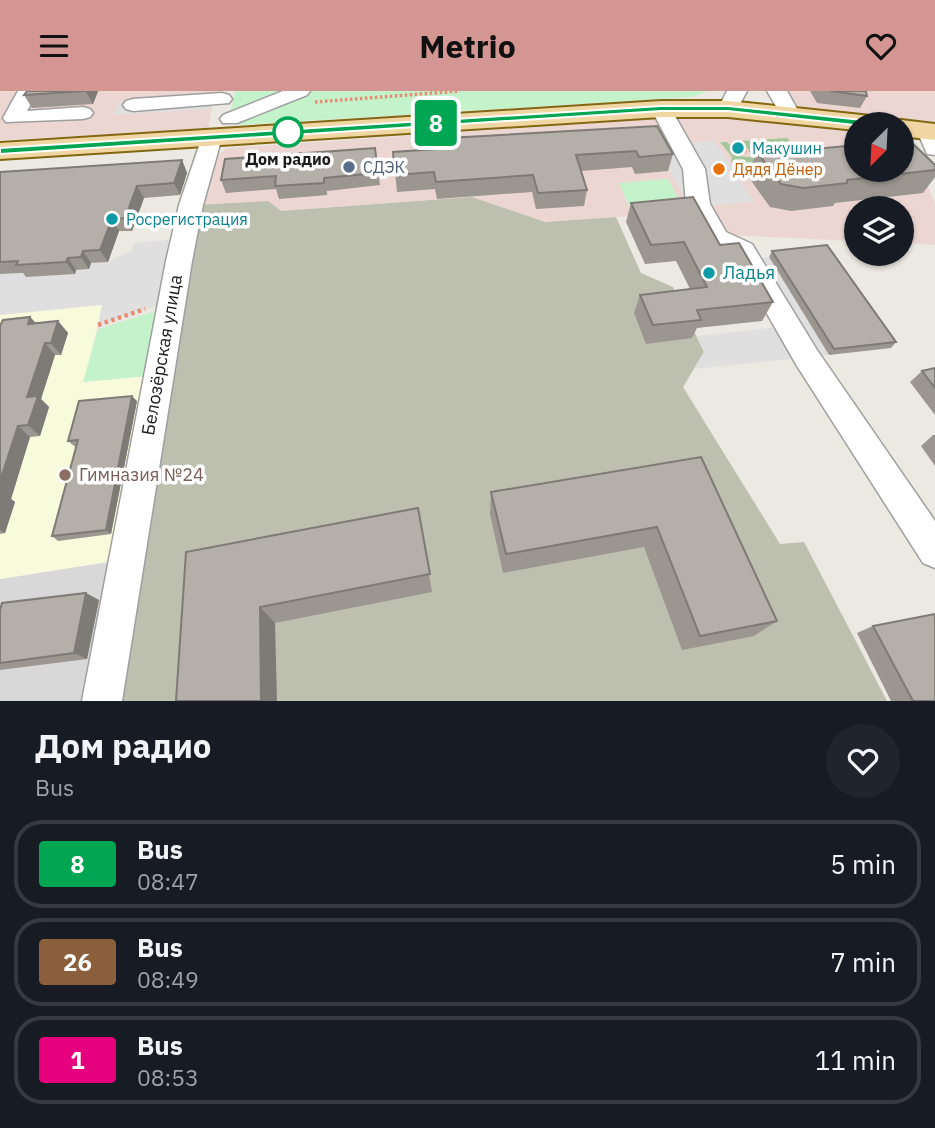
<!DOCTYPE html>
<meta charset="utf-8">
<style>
body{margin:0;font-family:"IBM Plex Sans",sans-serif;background:#20242c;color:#f1f3f6;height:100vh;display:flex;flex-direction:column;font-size:26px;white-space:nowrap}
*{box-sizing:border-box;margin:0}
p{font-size:23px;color:#9ea1a6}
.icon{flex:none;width:38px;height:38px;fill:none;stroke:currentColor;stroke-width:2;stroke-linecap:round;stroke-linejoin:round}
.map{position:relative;height:610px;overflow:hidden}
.details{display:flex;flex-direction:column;background:#171b24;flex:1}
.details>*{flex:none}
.badge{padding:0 14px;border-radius:5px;font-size:24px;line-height:46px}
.needle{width:46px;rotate:204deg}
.tools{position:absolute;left:844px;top:21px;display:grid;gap:14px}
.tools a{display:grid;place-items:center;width:70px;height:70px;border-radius:50%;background:#171b24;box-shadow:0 2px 5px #0004;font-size:35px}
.map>.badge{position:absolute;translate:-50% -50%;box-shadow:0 0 0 4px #fff}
.round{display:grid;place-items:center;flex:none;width:74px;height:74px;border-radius:37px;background:#20242c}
.overview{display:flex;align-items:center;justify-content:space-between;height:119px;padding:0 35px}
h1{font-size:33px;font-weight:700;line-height:52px}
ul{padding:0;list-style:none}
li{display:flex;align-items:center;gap:21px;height:88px;margin:0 14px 10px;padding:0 21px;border:4px solid #363941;border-radius:28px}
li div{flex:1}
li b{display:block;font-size:26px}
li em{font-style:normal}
li .badge{min-width:77px;font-weight:700;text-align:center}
header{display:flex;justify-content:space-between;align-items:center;height:91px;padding:0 35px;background:#d49692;color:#111;font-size:32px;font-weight:700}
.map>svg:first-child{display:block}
</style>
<header><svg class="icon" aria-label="menu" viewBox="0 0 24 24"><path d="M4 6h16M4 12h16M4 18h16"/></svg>Metrio<svg class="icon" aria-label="heart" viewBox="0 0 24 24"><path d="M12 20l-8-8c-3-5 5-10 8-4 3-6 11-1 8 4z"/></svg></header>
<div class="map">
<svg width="935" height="610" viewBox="0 0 935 610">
<rect width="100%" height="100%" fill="#ece9e2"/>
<!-- residential -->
<path fill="#d9d8d8" d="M114 470 91 610H0V488Z"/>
<!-- commercial -->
<path fill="#ebd6d2" d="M0 0H215L208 38 0 49Z
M788 0H935V36L804 18 794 13Z
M713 24 856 39V79H901V45L908 46 935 113V154L901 152V117H856V150L704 143 688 121 545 131 472 106 281 120 198 114 216 65 227 57Z"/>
<!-- education -->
<path fill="#f8fadc" d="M103 213 84 291 147 285 114 470 0 488V224Z"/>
<!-- construction -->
<path fill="#bdbfaf" d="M472 106 545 131 616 126 641 182 673 196 704 261 683 296 780 453 804 451 887 610H114L198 114 268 110 281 120Z"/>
<!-- forest -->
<path fill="#a4c69b" d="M787 47 790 50 771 53 786 76C768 79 747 83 731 71L732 66 720 51H727L739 65 759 67V63L744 56 740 50Z"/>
<!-- park -->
<path fill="#c3f2cb" d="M235 0H708L692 6 238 34 229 30Z
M668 88 685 121 634 126 619 92Z
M159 219 147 285 83 291 98 238Z"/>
<!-- parking -->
<path fill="#dfdfdf" d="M212 5 208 18 113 24 119 10Z
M715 50 754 111 690 116 656 54Z
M168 149 166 212 98 234 102 214 0 224V183H74L76 179 89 178 91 172 108 171 131 160 134 152Z
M769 166 829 264 694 278 704 261 697 245 788 235 749 168Z"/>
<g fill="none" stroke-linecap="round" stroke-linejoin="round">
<!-- minor casing -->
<g stroke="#9f9f9f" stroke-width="3">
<path id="minor" d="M18 0H38L27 20 83 16 90 18 93 22 90 26 83 28 6 31 3 27Z
M283 0H310L307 4 237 32H223L220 28 223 24Z
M727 0H747L735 22H721L718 18Z
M767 0H787L800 23 797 27H783Z
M222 2 229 4 232 8 229 12 133 20 126 18 123 14 126 10 133 8Z
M661 12 668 14 671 18 705 78 710 113 726 141 752 153 817 259 935 430V477L923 472 797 275 734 165 708 153 705 147 686 113 683 78 651 18 654 14Z
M927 34 935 37V64L927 63 917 40 920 36Z
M212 40 219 42 222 46 203 114 192 170 122 610H82L166 170 179 114 202 46 205 42Z"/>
</g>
<!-- major casing -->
<g stroke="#826711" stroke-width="4">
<path id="major" d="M661 10H728L871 25 880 27 884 33H856V39L728 26H661L0 68V52Z
M901 29 935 33V49L901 45V33H890Z"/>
</g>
<!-- path-far1 -->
<path stroke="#e98c76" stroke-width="3.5" stroke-dasharray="2.5 2.5" stroke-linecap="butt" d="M315 11 460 0
M739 60 812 57"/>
<!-- path -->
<path stroke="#e98c76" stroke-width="4.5" stroke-dasharray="3.5 3.5" stroke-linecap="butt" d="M98 234 145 218"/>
<!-- minor -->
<use href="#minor" fill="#fff" fill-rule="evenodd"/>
<!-- major -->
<use href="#major" fill="#f0d6a2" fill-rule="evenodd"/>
</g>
<!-- wall -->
<path fill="#9b9690" d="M27 0H98L93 13 32 17 24 4Z
M810 0H866L867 5 860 17 817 12Z
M657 35 673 63 668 80 635 83 632 76 581 80 587 99 584 115 536 118 532 101 437 108 435 98 397 101 393 61 436 58V51Z
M375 57 380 94 327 100V104L279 108 276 98 226 102 221 89Z
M805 59 935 74V86L923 102 835 112 833 115 791 120 770 116 747 84 757 61Z
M182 69 187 82 180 104 144 107 132 140H119L108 171 91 172 89 178 76 179 75 183 26 186 23 182 0 183V81Z
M631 112 720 154 773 211 762 230 697 237 692 247 646 253 634 222 640 204 690 198 676 170 645 173 626 131Z
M772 160 896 251 891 257 829 264 769 166Z
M30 226 36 232 58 230 68 242 61 264H55L41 308 49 316 40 345 30 346 11 408 15 411 5 442 0 443V235Z
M935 277V324L910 291 922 280Z
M137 310 111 443 58 450 52 445 76 355H74L68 350Z
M933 344H935V375L921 355Z
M701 366 777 530 754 545 682 559 644 456 503 482 490 423 491 401Z
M418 417 432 501 275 532 186 461Z
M99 509 87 568 0 579V519Z
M873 535 935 610H891L857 542Z"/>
<!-- shaded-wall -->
<path fill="#7e7a76" d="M86 0H98L93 13 86 1Z
M182 69 187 82 180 104 174 92Z
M137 95 144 107 132 140 125 127Z
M112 128 119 140 108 171 100 159Z
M83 160 91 172 89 178 81 166Z
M68 167 76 179 75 183 66 171Z
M30 226 41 238 28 233Z
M58 230 68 242 61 264 51 252Z
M45 252 55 264 41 308 49 316 40 345 28 334 27 306Z
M132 305 137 310 111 443 106 439Z
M18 335 30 346 11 408 15 411 5 442 0 439V390Z
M86 502 99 509 87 568 74 562Z
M260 516 275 532 277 610H261Z"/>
<!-- building -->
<path fill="#b4afa8" stroke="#7e7a76" stroke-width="2" d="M27 0H86L24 4Z
M831 0H866L867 5Z
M657 35 673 63 639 66 636 60 576 64 587 99 538 102 533 84 436 91 434 81 395 84 393 61 437 58 436 51 448 50V47Z
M901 46H906L935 74V79L847 89V92L803 97 781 93 757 61 802 56 805 59 856 54V79H901Z
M375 57 378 82 324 87V92L275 95 276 85 221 89 225 68Z
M182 69 174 92 137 95 125 127 112 128 100 159 83 160 81 166 68 167 66 171 16 174 18 170 0 171V81Z
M693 106 720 154 739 152 773 211 697 219 701 229 653 234 640 204 707 196 684 151 651 154 631 112Z
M827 154 896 251 834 258 772 160Z
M30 226 28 233 58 230 51 252H45L27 306 38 305 28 334 18 335 0 390V235L3 229Z
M935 277V297L922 280Z
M132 305 106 439 52 445 78 349 68 350 79 310Z
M701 366 777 530 700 545 657 436 506 463 491 401Z
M418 417 430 483 260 516 261 610H176L186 461Z
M86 502 74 562 0 572V519L2 512Z
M935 523V610H913L873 535Z"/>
<!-- line -->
<path fill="#00a651" stroke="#fff" stroke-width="2" d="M661 15H728L872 30 876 33 872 36 728 20H661L0 63V57Z"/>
<!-- markers -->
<circle fill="#fff" stroke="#00a651" stroke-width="3.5" cx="288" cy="41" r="14"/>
<g fill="#0f9aa8" stroke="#fff" stroke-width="2.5">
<circle cx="738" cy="57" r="7"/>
<circle cx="112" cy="128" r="7"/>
<circle cx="709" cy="182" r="7"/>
</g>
<circle fill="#5c6f8a" stroke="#fff" stroke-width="2.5" cx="349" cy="76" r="7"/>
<circle fill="#e8710a" stroke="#fff" stroke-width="2.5" cx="719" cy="78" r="7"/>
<circle fill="#8d6e63" stroke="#fff" stroke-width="2.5" cx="65" cy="384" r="7"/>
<g text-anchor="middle" stroke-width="7" stroke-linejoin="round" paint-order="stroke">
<!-- far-culture labels -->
<g font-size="16" fill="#0d838f" stroke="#fff" text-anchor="start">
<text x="752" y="63">Макушин</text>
<text x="126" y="134">Росрегистрация</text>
</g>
<!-- far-stop labels -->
<g font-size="16" font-weight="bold" fill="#1b1b1b" stroke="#fff">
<text x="288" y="74">Дом радио</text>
</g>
<!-- far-service labels -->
<g font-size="16" fill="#4e5e75" stroke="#fff" text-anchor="start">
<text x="363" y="82">СДЭК</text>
</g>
<!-- far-food labels -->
<g font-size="16" fill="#c56008" stroke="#fff" text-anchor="start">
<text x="733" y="84">Дядя Дёнер</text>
</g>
<!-- culture labels -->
<g font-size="18" fill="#0d838f" stroke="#fff" text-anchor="start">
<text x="723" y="188">Ладья</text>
</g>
<!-- street labels -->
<g font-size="18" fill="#1b1b1b" stroke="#fff">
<text transform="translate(162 264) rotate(-80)" y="6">Белозёрская улица</text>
</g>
<!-- education labels -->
<g font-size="18" fill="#785e54" stroke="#fff" text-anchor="start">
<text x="79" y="390">Гимназия №24</text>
</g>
</g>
</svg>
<div class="tools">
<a><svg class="needle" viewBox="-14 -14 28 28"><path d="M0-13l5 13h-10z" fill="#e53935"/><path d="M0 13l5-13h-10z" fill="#9ea1a6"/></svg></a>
<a><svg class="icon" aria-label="layers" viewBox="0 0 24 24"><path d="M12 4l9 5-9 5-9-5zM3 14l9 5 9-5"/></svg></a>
</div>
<b class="badge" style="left:436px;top:32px;background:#00a651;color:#fff">8</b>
</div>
<section class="details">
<div class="overview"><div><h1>Дом радио</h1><p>Bus</p></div><a class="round"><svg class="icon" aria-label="heart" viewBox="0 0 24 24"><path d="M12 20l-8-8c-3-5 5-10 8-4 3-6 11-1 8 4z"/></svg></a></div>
<ul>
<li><span class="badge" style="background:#00a651;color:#fff">8</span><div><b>Bus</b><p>08:47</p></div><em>5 min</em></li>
<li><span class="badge" style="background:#8b5e3c;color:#fff">26</span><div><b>Bus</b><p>08:49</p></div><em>7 min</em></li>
<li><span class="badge" style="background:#e6007e;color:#fff">1</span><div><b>Bus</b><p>08:53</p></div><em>11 min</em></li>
</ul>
</section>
